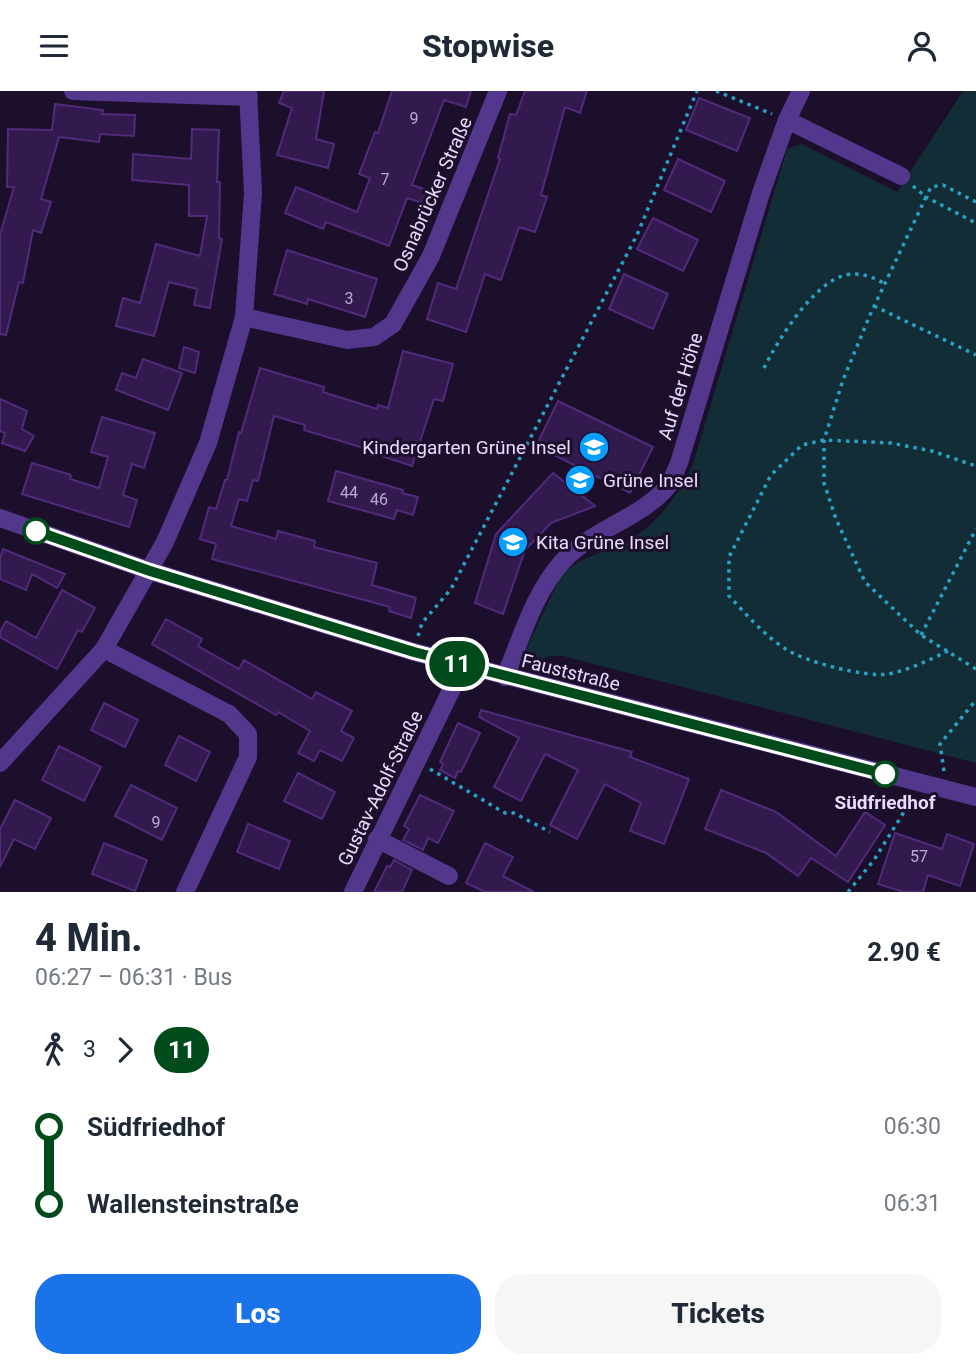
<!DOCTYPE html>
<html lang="de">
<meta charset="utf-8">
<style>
body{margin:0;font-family:Roboto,sans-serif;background:#f6f6f7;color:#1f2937;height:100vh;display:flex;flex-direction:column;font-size:26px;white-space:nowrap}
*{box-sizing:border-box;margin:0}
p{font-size:23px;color:#747a83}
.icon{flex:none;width:38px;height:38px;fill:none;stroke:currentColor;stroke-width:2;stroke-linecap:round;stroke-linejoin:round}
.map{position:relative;height:801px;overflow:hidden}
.details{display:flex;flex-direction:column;background:#fff;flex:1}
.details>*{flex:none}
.badge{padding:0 14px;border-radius:23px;font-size:24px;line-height:46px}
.map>.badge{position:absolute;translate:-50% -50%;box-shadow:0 0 0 4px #fff}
.legs{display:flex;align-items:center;gap:10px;height:77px;padding:0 35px;font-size:23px}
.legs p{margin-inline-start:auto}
.overview{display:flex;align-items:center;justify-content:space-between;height:119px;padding:0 35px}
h1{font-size:38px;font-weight:800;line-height:52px}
.cta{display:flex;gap:14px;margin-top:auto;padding:14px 35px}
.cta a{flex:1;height:80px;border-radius:28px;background:#1a73e8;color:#fff;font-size:28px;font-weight:800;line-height:80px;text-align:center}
.cta a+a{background:#f6f6f7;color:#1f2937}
ul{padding:0 35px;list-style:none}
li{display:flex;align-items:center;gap:24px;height:77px;font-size:26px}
li i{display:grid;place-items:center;width:10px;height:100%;margin:0 9px;background:currentColor}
li i::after{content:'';width:18px;height:18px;margin:-9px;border:5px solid;border-radius:50%;background:#fff}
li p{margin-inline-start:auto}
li:first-child i{background:linear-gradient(#0000 50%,currentColor 0)}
li:last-child i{background:linear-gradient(currentColor 50%,#0000 0)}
header{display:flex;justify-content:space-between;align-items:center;height:91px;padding:0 35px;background:#fff;font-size:32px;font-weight:800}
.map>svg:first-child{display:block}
</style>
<header><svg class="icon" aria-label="menu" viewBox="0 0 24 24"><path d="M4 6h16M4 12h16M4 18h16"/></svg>Stopwise<svg class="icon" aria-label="person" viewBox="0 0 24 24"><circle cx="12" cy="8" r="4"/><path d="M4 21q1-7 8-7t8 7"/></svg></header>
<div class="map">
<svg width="976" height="801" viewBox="0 0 976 801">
<rect width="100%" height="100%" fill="#1c0f2b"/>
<!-- green -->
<path fill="#122d36" d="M963 0H976V672L563 565H550L537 571 528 568 525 560 561 485C577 467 601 463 622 453 655 437 678 405 693 373L787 58 801 53 897 101Z"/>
<!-- building -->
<path fill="#331a4e" stroke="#512a7b" stroke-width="2" d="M284 0H324L316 48 334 53 328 77 277 64 292 17 279 12Z
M392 0H471L466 16 444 9 412 94 427 99 423 112 407 107 389 155 326 131 323 138 285 122 296 96 357 121 370 87 359 83 375 41 378 42Z
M525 0H587L580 22 565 16 541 104 547 106 535 141 519 136 501 189 485 183 466 241 427 228 438 192 456 198 500 68 498 67 510 23 516 24Z
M699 7 750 27 737 60 686 39Z
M55 13 103 19 102 23 135 24 134 45 100 43 99 51 59 46 41 108 51 111 41 142 33 139 23 192 19 191 6 244 0 243V144L14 96H7L8 38 52 39Z
M192 38 219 39 217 91H220L219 147 222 148 210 217 194 214 197 198 169 191 154 245 116 235 123 207 140 212 156 153 200 165 207 125H189V94L132 89 133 63 191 68Z
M678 68 725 90 711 121 664 99Z
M653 127 698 149 683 180 637 158Z
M287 159 377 188 365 226 308 208 307 213 274 203Z
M624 183 668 203 653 238 609 218Z
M184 256 199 261 195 282 179 277Z
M403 260 453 273 443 310 434 308 412 375 363 359 364 357 304 339 305 334 274 325 258 390 253 389 247 410 239 408 231 435 276 448 278 440 315 450 314 456 377 472 372 494 416 507 411 527 389 520 390 516 212 468 216 453 200 448 209 416 216 418 225 389H227L239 341 241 342 260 277 324 296 323 301 377 318 378 314 388 317Z
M143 268 182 282 168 319 116 299 122 282 136 287Z
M0 308 27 320 22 338 34 345 25 360 2 352 5 342 0 340Z
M558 310 653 356 630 402 536 355Z
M102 326 155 342 144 377 132 373 123 404 137 409 129 436 22 403 32 372 71 384 70 388 99 397 108 366 91 361Z
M336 380 403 399 402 402 418 406 413 424 397 419 394 428 328 410Z
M553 382 595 415 551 432 525 459 503 523 475 512 496 443Z
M3 458 65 483 57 497 32 483 26 499 0 488V467Z
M62 499 95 517 82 541 78 539 57 578 0 546V541L6 530 36 547Z
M166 528 202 548 198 555 239 578 244 569 312 608 316 601 352 620 341 640 354 647 342 670 320 659 314 670 298 662 310 640 278 621 276 624 152 553Z
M104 612 138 629 125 656 91 639Z
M481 619 632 661 630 666 689 688 664 753 630 740 641 712 605 693 577 748 550 734 578 679 545 663 521 710 494 696 519 647 479 626Z
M458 632 480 642 461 681 458 680 455 687 440 679 443 673 440 671Z
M179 645 210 661 196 690 165 674Z
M59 655 101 676 84 710 42 689Z
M298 682 335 701 322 728 284 710Z
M131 694 177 717 162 749 115 725Z
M721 699 776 721 836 765 865 721 885 734 848 791 811 767 798 785 766 762 705 738Z
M420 704 454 720 438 752 428 747 423 759 403 749 409 738 404 735Z
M15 709 51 727 35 758 14 748 0 776V738Z
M248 733 290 750 279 778 237 761Z
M895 742 942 758 947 743 974 753 960 795 928 784 923 801H904L878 793Z
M104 752 147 769 135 800 92 783Z
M485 752 513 766 503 785 534 801H485L466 792Z
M394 769 412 779 402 801H374L387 775 390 776Z"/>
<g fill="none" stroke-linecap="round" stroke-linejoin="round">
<!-- path -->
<path stroke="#28a1c4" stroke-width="3.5" stroke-dasharray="3.5 5" stroke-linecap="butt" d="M716 0 772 23
M913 95 926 106 870 224 843 289 824 349V392L836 428 865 491 921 544 976 578
M976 111 943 94 931 96 926 106 976 132
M874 215 976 264
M764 277C778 249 818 183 853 183 865 183 875 187 885 193
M921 544 976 438
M418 545 422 532 451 498 637 144 697 0
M948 560C929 569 909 579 888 583 866 587 802 570 784 557 763 543 746 523 729 505V466L771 384 802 354 824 349 891 352 932 360 976 375
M430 678 505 722H514L550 741
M944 680 940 653 976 609
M848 801 874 769 912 708"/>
<!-- minor -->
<path stroke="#53378d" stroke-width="18" d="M73 0 249 6
M787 29 901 85
M244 226 347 249 374 246 393 233 431 165 498 0
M0 427 150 480 414 561 976 706
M104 558 229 623 248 643V666L185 801
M505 586C521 548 534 502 562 471 590 439 647 425 670 392 673 386 676 379 679 372L761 102 787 29 801 0
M0 672 104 558 165 451 208 352 244 226 253 102 248 0
M377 748 449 785
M353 801 463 575"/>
</g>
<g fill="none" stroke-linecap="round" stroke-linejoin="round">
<!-- line-1 casing -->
<g stroke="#fff" stroke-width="16">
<path id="line-1" d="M36 440 150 480 414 561 885 683"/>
</g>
<!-- line-1 -->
<use href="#line-1" stroke="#004b1b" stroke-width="10"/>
</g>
<!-- icons -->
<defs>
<g id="school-disc" transform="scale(1.575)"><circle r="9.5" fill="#069fff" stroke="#1c0f2b"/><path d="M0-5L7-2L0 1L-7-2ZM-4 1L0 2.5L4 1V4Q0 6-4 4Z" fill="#fff"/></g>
</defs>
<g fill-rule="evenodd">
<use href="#school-disc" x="594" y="356"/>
<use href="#school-disc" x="580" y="389"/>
<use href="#school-disc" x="513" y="451"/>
</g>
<!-- markers -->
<g fill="#fff" stroke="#004b1b" stroke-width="3.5">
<circle cx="36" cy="440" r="12"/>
<circle cx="885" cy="683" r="12"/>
</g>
<g text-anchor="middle" stroke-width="6" stroke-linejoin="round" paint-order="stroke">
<!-- number labels -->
<g font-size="16" fill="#bcaad3">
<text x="414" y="33">9</text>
<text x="385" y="94">7</text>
<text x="349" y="213">3</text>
<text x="349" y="407">44</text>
<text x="379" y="414">46</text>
<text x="156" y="737">9</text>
<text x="919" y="771">57</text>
</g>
<!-- street labels -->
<g font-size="19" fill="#e9daff" stroke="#1c0f2b">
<text transform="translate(432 103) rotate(-66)" y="7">Osnabrücker Straße</text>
<text transform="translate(680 295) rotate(-73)" y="7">Auf der Höhe</text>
<text transform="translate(571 581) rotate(14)" y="7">Fauststraße</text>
<text transform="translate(380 697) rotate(-64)" y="7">Gustav-Adolf-Straße</text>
</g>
<!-- poi labels -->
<g font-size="19" fill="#e9daff" stroke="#1c0f2b" text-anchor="start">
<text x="571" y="363" text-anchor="end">Kindergarten Grüne Insel</text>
<text x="603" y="396">Grüne Insel</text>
<text x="536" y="458">Kita Grüne Insel</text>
</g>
<!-- stop labels -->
<g font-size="19" font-weight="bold" fill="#e9daff" stroke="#1c0f2b">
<text x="885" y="718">Südfriedhof</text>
</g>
</g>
</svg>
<b class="badge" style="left:457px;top:573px;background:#004b1b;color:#fff">11</b>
</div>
<section class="details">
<div class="overview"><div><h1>4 Min.</h1><p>06:27 – 06:31 · Bus</p></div><b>2.90 €</b></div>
<div class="legs"><svg class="icon" aria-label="walk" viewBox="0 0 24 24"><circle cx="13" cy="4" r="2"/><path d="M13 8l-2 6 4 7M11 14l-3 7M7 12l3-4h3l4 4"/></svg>3<svg class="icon" aria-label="forward" viewBox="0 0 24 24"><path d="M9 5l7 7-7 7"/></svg><b class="badge" style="background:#004b1b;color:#fff">11</b></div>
<ul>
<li><i style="color:#004b1b"></i><b>Südfriedhof</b><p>06:30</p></li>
<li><i style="color:#004b1b"></i><b>Wallensteinstraße</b><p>06:31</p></li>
</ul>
<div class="cta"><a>Los</a><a>Tickets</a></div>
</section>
